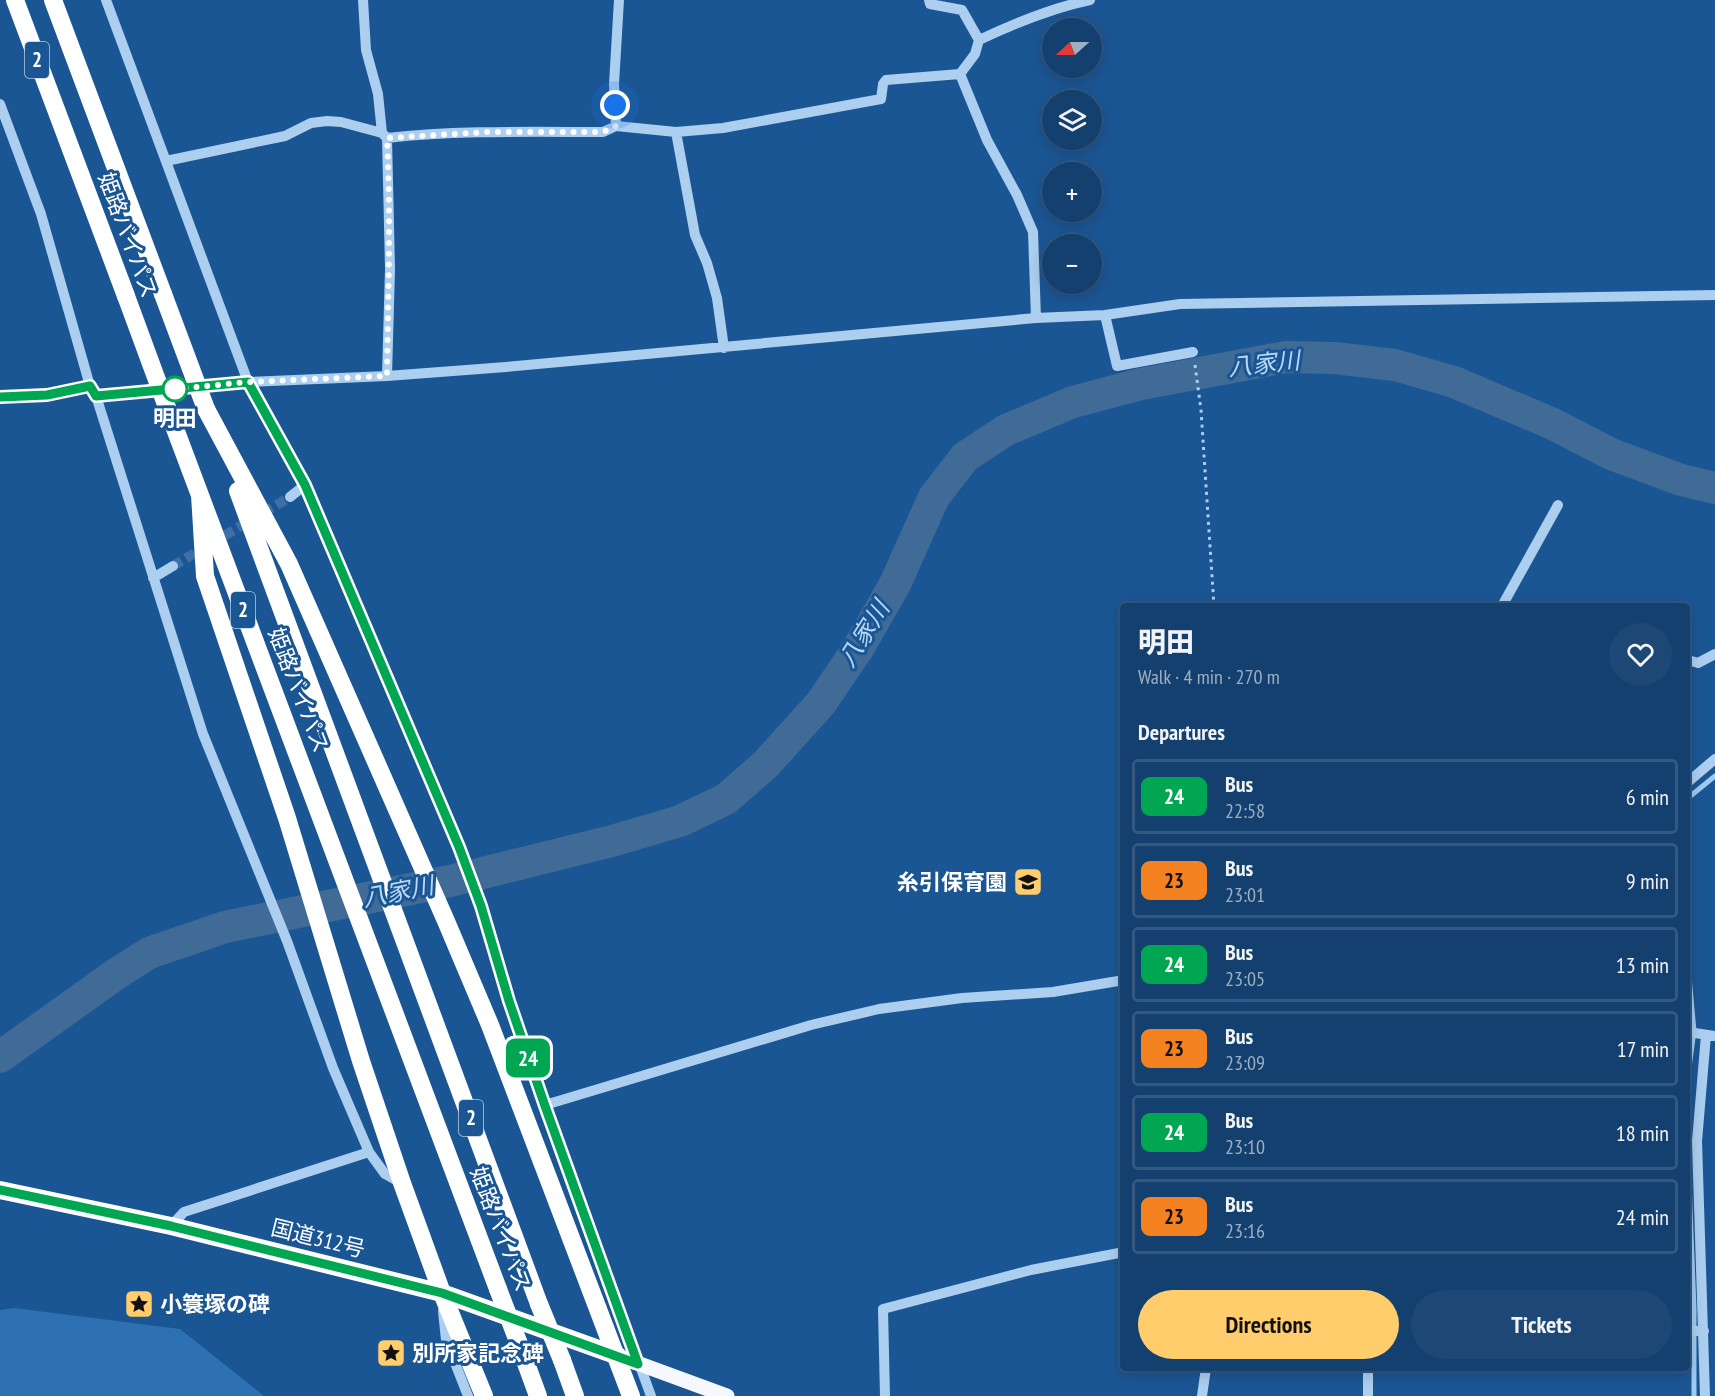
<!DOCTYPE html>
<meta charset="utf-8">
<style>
body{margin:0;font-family:"PT Sans Narrow","Noto Sans JP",sans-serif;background:#1d4774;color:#f1f3f6;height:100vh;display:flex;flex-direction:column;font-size:22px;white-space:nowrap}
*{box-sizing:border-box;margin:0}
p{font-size:20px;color:#9dafc3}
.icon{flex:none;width:33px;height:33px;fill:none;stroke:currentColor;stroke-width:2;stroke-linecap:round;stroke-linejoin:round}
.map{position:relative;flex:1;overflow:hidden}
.sheet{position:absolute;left:1120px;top:603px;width:570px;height:768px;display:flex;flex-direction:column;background:#14406f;border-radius:6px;box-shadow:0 3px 15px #0003,0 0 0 2px #335982}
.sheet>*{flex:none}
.badge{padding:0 12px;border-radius:9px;font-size:21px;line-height:39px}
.needle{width:39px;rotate:249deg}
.fabs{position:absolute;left:1042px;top:18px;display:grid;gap:12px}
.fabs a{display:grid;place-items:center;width:60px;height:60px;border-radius:50%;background:#14406f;box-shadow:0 3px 15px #0003,0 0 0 2px #335982;font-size:30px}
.you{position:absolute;width:30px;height:30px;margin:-15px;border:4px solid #fff;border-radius:50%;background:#1a73e8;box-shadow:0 0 0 9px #1a73e833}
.map>.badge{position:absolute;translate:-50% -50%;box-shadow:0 0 0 3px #fff}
h2{padding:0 18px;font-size:22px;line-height:54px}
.round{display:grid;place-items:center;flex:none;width:63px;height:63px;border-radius:32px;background:#1d4774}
.headline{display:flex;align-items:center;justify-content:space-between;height:102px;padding:0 18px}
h1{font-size:28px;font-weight:800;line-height:45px}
.primary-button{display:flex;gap:12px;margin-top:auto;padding:12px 18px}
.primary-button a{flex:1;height:69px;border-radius:36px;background:#ffcd6b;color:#111;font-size:24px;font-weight:800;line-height:69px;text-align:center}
.primary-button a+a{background:#1d4774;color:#f1f3f6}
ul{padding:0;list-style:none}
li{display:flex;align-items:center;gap:18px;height:75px;margin:0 12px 9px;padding:0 6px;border:3px solid #335982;border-radius:6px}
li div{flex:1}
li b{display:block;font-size:22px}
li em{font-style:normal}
li .badge{min-width:66px;font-weight:700;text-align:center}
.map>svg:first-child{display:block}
</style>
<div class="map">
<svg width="1715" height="1396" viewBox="0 0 1715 1396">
<rect width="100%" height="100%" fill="#1b5694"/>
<!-- green -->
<path fill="#2e71b2" d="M14 1308 180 1329 264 1396H0V1310Z"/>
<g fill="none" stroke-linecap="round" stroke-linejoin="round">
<!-- stream -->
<path stroke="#9fcaf1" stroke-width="5" d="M1688 798 1715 776
M1688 965 1694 1031 1688 1075
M1688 1157 1694 1308V1396"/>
<!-- river -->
<path stroke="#416b97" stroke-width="32" d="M0 1057 116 974 149 953 225 927 450 881 612 841 680 821 726 799 766 764 821 703 859 647 895 584 934 497 965 457 1006 430 1073 402 1141 384 1286 357 1334 358 1395 365 1454 382 1553 424 1611 454 1681 480 1715 488"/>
<!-- minor-tunnel -->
<path stroke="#3d6fa4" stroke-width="10" stroke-dasharray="10 5" stroke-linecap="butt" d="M173 566 290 497"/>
<!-- path -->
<path stroke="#acceef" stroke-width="3" stroke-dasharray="3 4.5" stroke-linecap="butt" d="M1195 365 1201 410 1214 606"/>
<!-- minor -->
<path stroke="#acceef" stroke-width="10" d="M106 0 248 382 305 485 459 847 481 906 509 1001 545 1105 651 1396
M363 0 366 50 378 94 382 133
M929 0 930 4 962 10 979 40 975 54 960 74
M979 40C1015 23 1051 8 1090 0
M960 74 987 140 1017 195 1033 232 1036 318
M0 104 41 214 90 386 96 396 203 734 287 941 333 1068 369 1152 385 1174 401 1183
M616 126 614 84 619 0
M676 132 695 235 707 263 717 298 724 348
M166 161 285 136 311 123 327 121 341 122 382 133 387 138C459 130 531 132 603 132L616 126 676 132 723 128 881 99 883 84 886 80 960 74
M1105 315 1117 366 1193 352
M387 376 390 269 387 138
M96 396 248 382 387 376 506 367 1036 318 1105 315 1180 304 1715 295
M0 397 47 395 90 386
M290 497 305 485
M153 578 173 566
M1502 606 1558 505
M1688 660 1698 663 1715 654
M1688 782 1715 759
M1688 1032 1715 1036
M545 1105 811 1025 879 1009 962 998 1053 992 1124 980
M171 1226 184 1212 369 1152
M443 1311 446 1340 468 1396
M1688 1331H1704
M885 1396 883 1309 1031 1270 1124 1252
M1202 1396 1206 1368
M1368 1396V1368
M1705 1396 1697 1141 1706 1035"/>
<!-- major -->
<path stroke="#f5f9ff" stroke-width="15" d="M618 1356 727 1396"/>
<!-- highway -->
<path stroke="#fff" stroke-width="18" d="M15 0 126 296
M53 0 163 294
M206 409 289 564 446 921 490 1025 631 1396
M168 410 498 1289
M238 491 539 1304
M200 495 205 576 287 818 361 1061 402 1183 442 1293 484 1396
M0 1190 171 1226 442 1293 618 1356
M519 1344 538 1396
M562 1360 575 1396"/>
<!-- highway-bridge -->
<path stroke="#fff" stroke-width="18" d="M163 294 206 409
M126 296 168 410
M498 1289 519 1344
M539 1304 562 1360"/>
</g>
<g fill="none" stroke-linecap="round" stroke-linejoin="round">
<!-- line casing -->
<g stroke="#fff" stroke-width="14">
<path id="line" d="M0 397 47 395 90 386 96 396 248 382 305 485 459 847 481 906 509 1001 545 1106 638 1364 442 1293 171 1226 0 1190"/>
</g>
<!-- line -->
<use href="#line" stroke="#00a651" stroke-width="9"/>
<!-- walk -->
<path stroke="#fff" stroke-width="6" stroke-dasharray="0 10.8" d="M175 389 248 382 387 376C388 296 391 218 387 138L488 132H603L616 126 615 105"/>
</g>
<!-- icons -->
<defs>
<g id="school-square" transform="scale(1.5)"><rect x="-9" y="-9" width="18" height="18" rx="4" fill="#ffcd6b" stroke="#1b5694"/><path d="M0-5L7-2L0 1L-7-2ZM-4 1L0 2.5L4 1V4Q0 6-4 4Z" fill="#111"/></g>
<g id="sight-square" transform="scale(1.5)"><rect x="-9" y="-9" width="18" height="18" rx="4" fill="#ffcd6b" stroke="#1b5694"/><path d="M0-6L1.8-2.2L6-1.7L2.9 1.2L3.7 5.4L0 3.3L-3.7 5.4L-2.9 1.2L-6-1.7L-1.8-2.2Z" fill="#111"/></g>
</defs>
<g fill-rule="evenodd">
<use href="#school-square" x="1028" y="882"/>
<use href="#sight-square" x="139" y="1304"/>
<use href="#sight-square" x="391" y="1353"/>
</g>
<!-- markers -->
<circle fill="#fff" stroke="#00a651" stroke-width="3" cx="175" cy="389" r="12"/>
<g text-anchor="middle" stroke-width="6" stroke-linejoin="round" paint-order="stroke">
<!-- shield labels -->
<g fill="#1b5694" stroke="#bbccdf" stroke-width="1.5">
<rect x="25" y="42" width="24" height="36" rx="4.5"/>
<rect x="231" y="592" width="24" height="36" rx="4.5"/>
<rect x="459" y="1100" width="24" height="36" rx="4.5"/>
</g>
<g font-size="21" font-weight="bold" fill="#fff">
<text x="37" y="67">2</text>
<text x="243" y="617">2</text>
<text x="471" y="1125">2</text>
</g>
<!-- street labels -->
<g font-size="22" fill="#fff" stroke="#1b5694">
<text transform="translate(128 235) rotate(70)" y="8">姫路バイパス</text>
<text transform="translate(299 690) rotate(69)" y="8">姫路バイパス</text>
<text transform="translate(501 1229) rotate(69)" y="8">姫路バイパス</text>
<text transform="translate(318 1238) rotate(14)" y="8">国道312号</text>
</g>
<!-- stop labels -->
<g font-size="22" font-weight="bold" fill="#fff" stroke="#1b5694">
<text x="175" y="426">明田</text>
</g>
<!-- poi labels -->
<g font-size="22" font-weight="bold" fill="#fff" stroke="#1b5694" text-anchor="start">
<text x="1007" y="890" text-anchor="end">糸引保育園</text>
<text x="160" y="1312">小簑塚の碑</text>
<text x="412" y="1361">別所家記念碑</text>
</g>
<!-- water labels -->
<g font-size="24" font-style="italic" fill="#b9d8f6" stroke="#1b5694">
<text transform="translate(1264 364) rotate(-6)" y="8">八家川</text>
<text transform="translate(864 634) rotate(-58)" y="8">八家川</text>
<text transform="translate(398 892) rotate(-11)" y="8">八家川</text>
</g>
</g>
</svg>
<div class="fabs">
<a><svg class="needle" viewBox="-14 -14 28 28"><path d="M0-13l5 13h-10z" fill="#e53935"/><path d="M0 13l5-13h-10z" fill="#9dafc3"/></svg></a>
<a><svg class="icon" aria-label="layers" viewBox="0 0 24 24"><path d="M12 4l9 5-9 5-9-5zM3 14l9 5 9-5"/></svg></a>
<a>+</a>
<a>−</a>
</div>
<div class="you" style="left:615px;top:105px"></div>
<b class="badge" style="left:528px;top:1058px;background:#00a651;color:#fff">24</b>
<section class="sheet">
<div class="headline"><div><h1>明田</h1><p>Walk · 4 min · 270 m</p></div><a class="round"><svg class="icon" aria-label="heart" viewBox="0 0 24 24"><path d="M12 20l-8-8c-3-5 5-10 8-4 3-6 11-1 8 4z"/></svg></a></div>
<h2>Departures</h2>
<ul>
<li><span class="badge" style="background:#00a651;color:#fff">24</span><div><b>Bus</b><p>22:58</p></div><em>6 min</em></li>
<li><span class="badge" style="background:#f58220;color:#111">23</span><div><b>Bus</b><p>23:01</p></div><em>9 min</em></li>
<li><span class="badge" style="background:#00a651;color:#fff">24</span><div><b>Bus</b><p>23:05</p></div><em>13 min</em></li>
<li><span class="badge" style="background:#f58220;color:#111">23</span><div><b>Bus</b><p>23:09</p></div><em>17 min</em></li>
<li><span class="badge" style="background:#00a651;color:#fff">24</span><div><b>Bus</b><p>23:10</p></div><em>18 min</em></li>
<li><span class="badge" style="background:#f58220;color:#111">23</span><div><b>Bus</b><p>23:16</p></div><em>24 min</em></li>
</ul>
<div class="primary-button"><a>Directions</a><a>Tickets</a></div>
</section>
</div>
